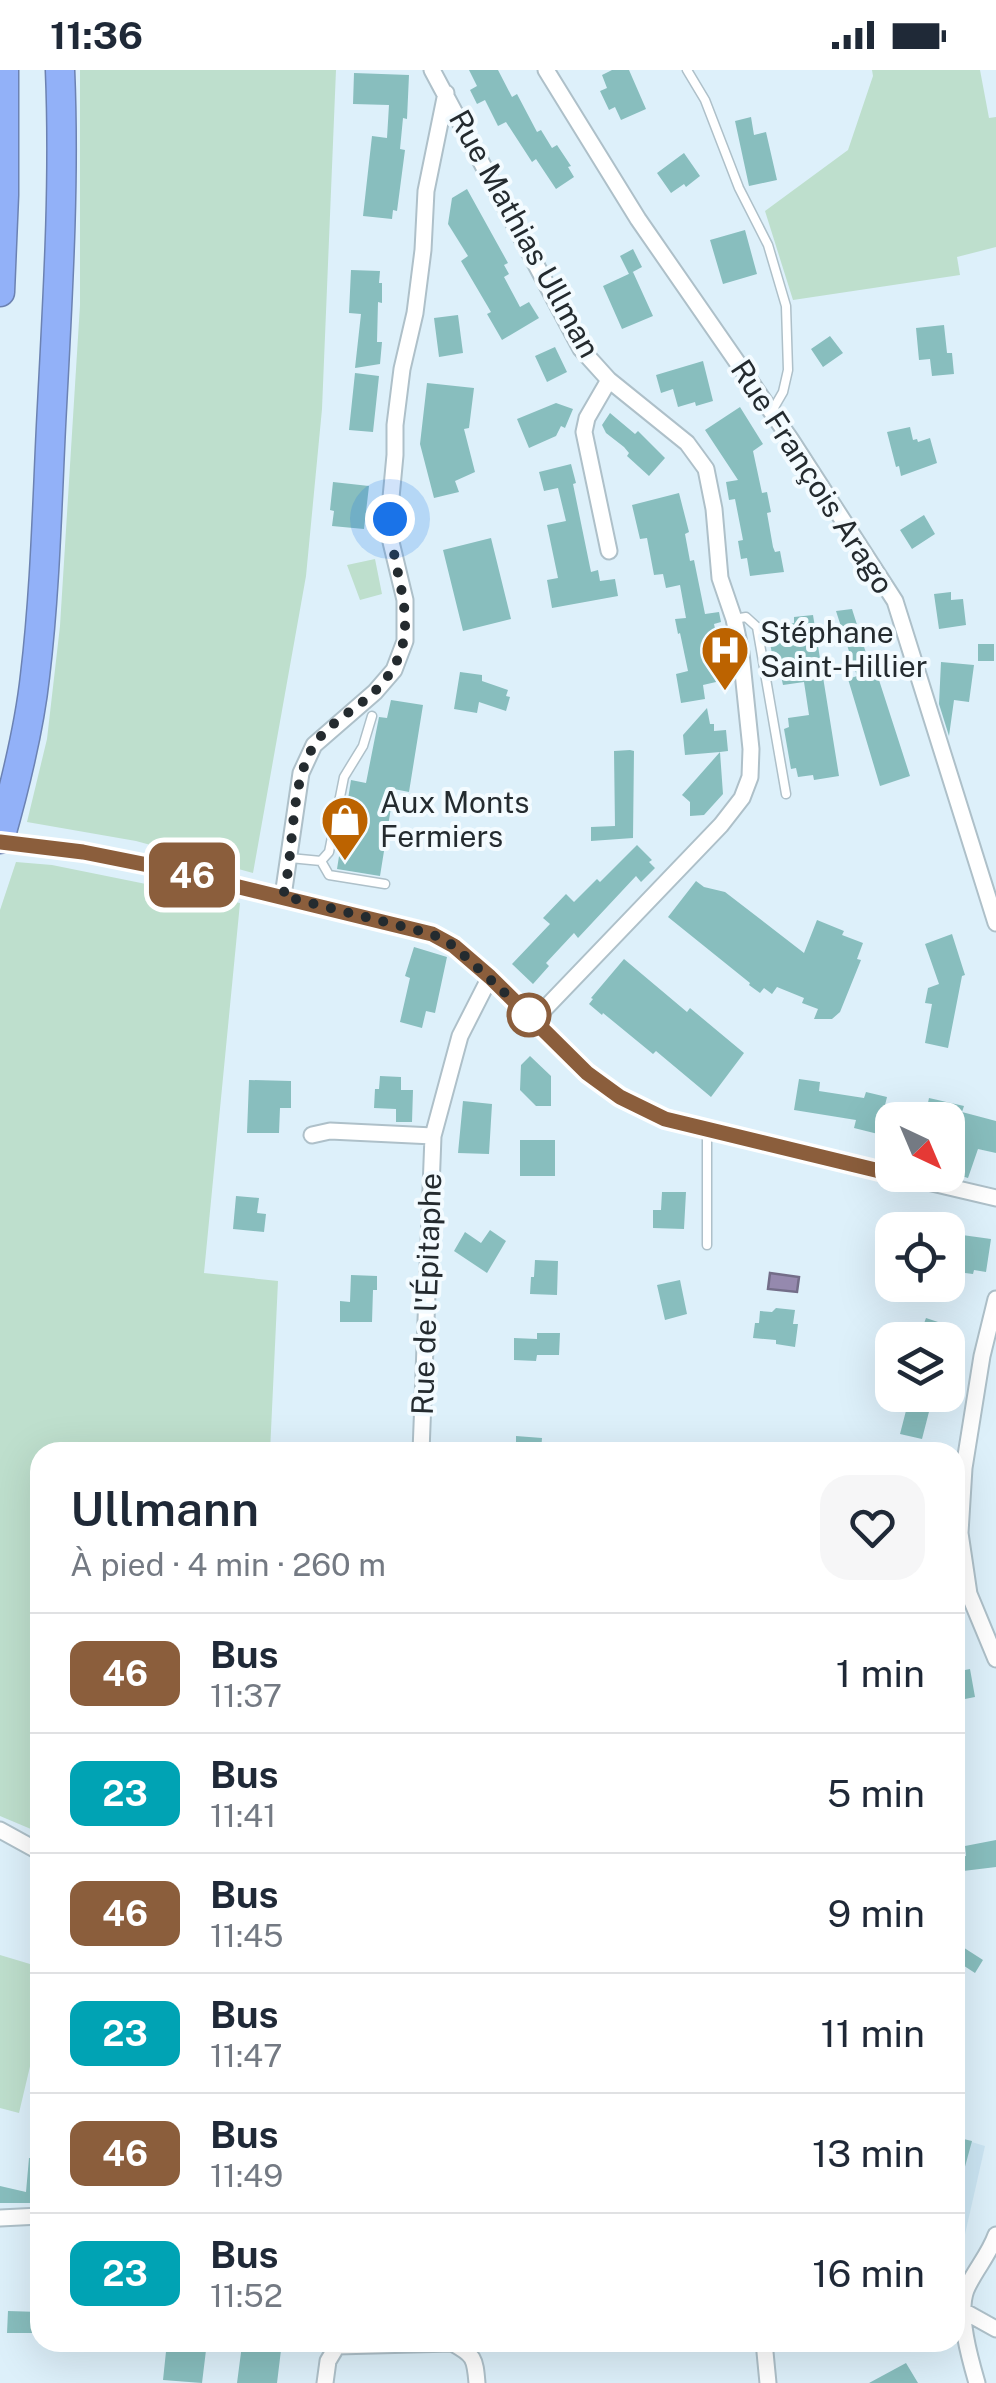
<!DOCTYPE html>
<html lang="fr">
<meta charset="utf-8">
<style>
body{margin:0;font-family:"Public Sans",sans-serif;background:#f6f6f7;color:#1f2937;height:100vh;display:flex;flex-direction:column;font-size:38px;white-space:nowrap}
*{box-sizing:border-box;margin:0}
p{font-size:32px;color:#747a83}
.icon{flex:none;width:55px;height:55px;fill:none;stroke:currentColor;stroke-width:2;stroke-linecap:round;stroke-linejoin:round}
.map{position:relative;flex:1;overflow:hidden}
.sheet{position:absolute;left:30px;top:1372px;width:935px;height:910px;display:flex;flex-direction:column;background:#fff;border-radius:30px;box-shadow:0 10px 40px #0002}
.sheet>*{flex:none}
.badge{padding:0 20px;border-radius:15px;font-size:35px;line-height:65px}
.needle{width:65px;rotate:136deg}
.buttons{position:absolute;left:875px;top:1032px;display:grid;gap:20px}
.buttons a{display:grid;place-items:center;width:90px;height:90px;border-radius:20px;background:#fff;box-shadow:0 10px 40px #0002;font-size:50px}
.you{position:absolute;width:50px;height:50px;margin:-25px;border:8px solid #fff;border-radius:50%;background:#1a73e8;box-shadow:0 0 0 15px #1a73e833}
.map>.badge{position:absolute;translate:-50% -50%;box-shadow:0 0 0 5px #fff}
.round{display:grid;place-items:center;flex:none;width:105px;height:105px;border-radius:30px;background:#f6f6f7}
.overview{display:flex;align-items:center;justify-content:space-between;height:170px;padding:0 40px}
h1{font-size:48px;font-weight:600;line-height:75px}
ul{padding:0;list-style:none}
li{display:flex;align-items:center;gap:30px;height:120px;padding:0 40px;border-top:2px solid #e0e1e3}
li div{flex:1}
li b{display:block;font-size:38px}
li em{font-style:normal}
li .badge{min-width:110px;font-weight:700;text-align:center}
.status{display:flex;justify-content:space-between;align-items:center;height:70px;padding:0 50px;background:#fff;direction:ltr}
.status svg{height:28px;fill:currentColor}
.map>svg:first-child{display:block}
</style>
<div class="status"><b>11:36</b><svg viewBox="0 0 49 12"><path d="M0 12V9h3v3zM5 12V6h3v6zM10 12V3h3v9zM15 12V0h3v12zM26 1h20v11H26zM47 4h2v5h-2z"/></svg></div>
<div class="map">
<svg width="996" height="2313" viewBox="0 0 996 2313">
<rect width="100%" height="100%" fill="#ddf0fa"/>
<!-- built -->
<path fill="#cbe5f3" d="M955 2067 985 2076 959 2191 955 2199Z"/>
<!-- green -->
<path fill="#bedfcd" d="M80 0H336L322 339 306 506 253 803 136 771 27 752 47 669 60 556 80 235Z
M872 0H980L989 48 996 47V177L957 187 960 205 793 230 765 141 848 80 873 6Z
M375 489 382 524 360 530 347 495Z
M16 792 52 795 240 833 204 1203 278 1211 270 1382H40L38 1762 0 1746V840Z
M0 1885 40 1897V1954L19 2043 0 2038Z"/>
<!-- water -->
<path fill="#9589ae" stroke="#736d88" stroke-width="2.5" d="M770 1203 799 1207 797 1222 768 1219Z"/>
<!-- building -->
<path fill="#88bebe" d="M469 0H498L512 27 517 24 537 62 541 60 552 78 557 75 571 96 568 97 574 107 556 119 536 89 532 92 506 52 498 56 485 30 477 34 470 20 477 16Z
M612 0H629L646 39 621 50 615 37 609 40 600 21 607 18 602 5Z
M354 3 409 5 407 49 403 48 400 79 405 80 397 141 393 140 392 149 363 146 372 66 387 68 389 35 353 34Z
M751 47 754 65 766 62 777 110 749 116 735 51Z
M684 83 700 106 686 117 684 114 671 123 657 103Z
M467 119 508 193 504 195 509 204 504 207 520 237 529 232 539 248 502 270 487 244 491 242 461 191 468 186 448 154 452 128Z
M745 160 757 204 723 214 710 170Z
M633 179 642 197 629 204 620 186Z
M351 200 380 201 379 213H382V233L378 232 377 272H382L380 294 355 298 361 244 349 243Z
M633 202 653 246 622 259 603 216Z
M458 245 463 283 439 287 434 248Z
M944 255 947 283H952L954 304 932 306 930 289 919 290 916 258Z
M830 266 843 283 823 297 811 279Z
M555 277 567 302 547 312 535 286Z
M703 291 713 331 696 336 695 332 678 337 673 319 661 323 656 305Z
M355 303 379 306 373 362 349 360Z
M427 313 474 318 469 358 464 359 475 402 455 411 459 422 434 428 420 374Z
M556 333 573 339 565 358 561 356 556 366 529 378 517 349Z
M740 337 763 374 753 381 762 423 767 422 771 442 767 443 773 477 775 482 780 481 784 502 750 506 747 488 741 489 738 471 743 470 735 429 729 430 726 412 738 410 705 360Z
M610 343 635 364 638 361 665 388 649 406 627 386 629 383 624 377 606 363 602 355Z
M910 357 913 370 917 369 918 372 930 368 937 393 901 406 899 396 896 397 887 362Z
M571 394 576 413 573 414 591 502 598 500 600 511 615 509 618 526 552 538 547 510 558 508 547 455 566 451 558 418 544 421 539 402Z
M333 412 369 416 364 459 332 456 334 441 330 440Z
M679 423 689 462 685 464 690 491 694 490 705 544 719 542 721 552 714 554 717 568 710 570 716 612 703 615 705 629 681 633 676 604 688 601 680 563 678 564 675 549 686 548 680 515 666 518 663 504 654 505 647 468 640 469 632 435Z
M924 445 935 464 912 479 900 460Z
M491 468 511 549 463 561 443 480Z
M951 522V530L963 529 966 555 939 559 934 524Z
M852 539 866 583 872 581 881 610H879L910 706 880 716 848 609 857 606 836 541Z
M813 545 839 706 814 710 813 705 798 707 796 698 791 699 784 659 789 657 788 648 809 645 804 612 783 615 781 606 776 607 769 567 774 566 773 557 794 553V547Z
M978 574H994V591H978Z
M941 592 974 595 969 632 954 630 949 666 939 634Z
M460 602 482 605V611L508 620 506 626 510 627 506 641 479 632 477 643 454 639Z
M391 630 423 635 409 722 394 719 380 806 337 799 351 710 366 713 379 647 387 648Z
M707 638 710 654H714V661L726 660 728 681 720 682 723 724 704 745 690 746V732L682 725 720 682 685 685 683 665Z
M630 680 634 681 633 768 591 771V757L615 756 614 681Z
M637 775 652 790 649 792 655 798 641 812 636 806 578 868 574 863 546 893 549 896 533 914 512 894 550 854 543 848 566 824 574 832 597 809 600 812Z
M696 811 704 817 725 822 804 883 817 850 844 861 842 865 863 873 857 889 861 890 840 942 832 949H814L818 939 802 933 804 928 777 917 772 924 764 918 760 923 749 915 750 913 668 847Z
M952 864 965 905 962 906 948 978 925 973 932 934 925 933 928 918 939 914 925 874Z
M414 877 447 887 435 943 426 941 422 958 400 952 410 908 405 906Z
M624 889 687 942 690 938 744 983 711 1027 656 981 653 984 603 943 602 945 589 934 593 929 591 928Z
M530 986 551 1006V1036H536L520 1020 521 995Z
M380 1006 401 1007V1020H413L412 1052H396V1039L374 1038 375 1019H379Z
M799 1009 820 1012 819 1021 864 1028 866 1022 887 1027 878 1064 854 1058 856 1050 794 1040Z
M249 1010 291 1011V1038H280L279 1063H247Z
M929 1028 964 1036 962 1042 996 1051V1083L978 1079 968 1108 948 1102 951 1078H948V1048L926 1042Z
M463 1031 492 1034 489 1084 458 1083Z
M520 1070H555V1106H520Z
M662 1122H686L684 1159 653 1158V1140H661Z
M236 1126 259 1128 257 1143 266 1144 264 1162 233 1159Z
M490 1160 506 1171 487 1203 454 1181 465 1162 481 1173Z
M955 1164 991 1169 986 1202 974 1200 973 1204 949 1201Z
M535 1190 558 1191 557 1225 530 1224 531 1207H534Z
M351 1205 377 1206V1220H373L372 1252H340V1231L350 1232Z
M680 1210 687 1244 665 1250 657 1215Z
M776 1238 795 1240 793 1254H798L795 1277 776 1274V1270L753 1268 755 1253H759L760 1241 772 1242Z
M926 1248 950 1256 945 1270H918Z
M537 1263H560L559 1285H537L536 1291 514 1290V1268L537 1269Z
M909 1329 931 1334 922 1369 900 1364Z
M516 1366 542 1368 541 1382H516Z
M970 1599 975 1627 955 1631V1602Z
M996 1770V1797L955 1802V1787L966 1786 965 1776Z
M955 1872 983 1890 975 1903 955 1890Z
M955 2067 972 2071 960 2115H955Z
M29 2088H40V2133H0V2116L26 2122Z
M8 2241 40 2242V2263H7Z
M167 2272H207L202 2313 163 2310Z
M242 2275 281 2280 277 2313H237Z
M906 2293 918 2313H869Z"/>
<g fill="none" stroke-linecap="round" stroke-linejoin="round">
<!-- lane casing -->
<g stroke="#aec0c9" stroke-width="11">
<path id="lane" d="M687 0 705 30 739 118 768 175 786 236 788 300 783 322 772 341
M734 549 746 547 757 557 786 724
M290 788 321 791 329 805 385 814
M321 791 329 782 344 707 363 676 372 646
M707 1175V1060"/>
</g>
<!-- street casing -->
<g stroke="#aec0c9" stroke-width="19">
<path id="street" d="M432 0 581 279 609 310 687 373 706 399 714 439 720 508 734 549 741 583 751 679 750 707 742 728 721 755 534 950
M546 0 638 149 791 370 895 531 996 853
M609 481 584 362 587 348 609 310
M0 772 83 782 153 796 432 863 454 876 490 907 587 1003 620 1027 665 1049 892 1104
M283 826 301 703 314 675 375 622 394 600 405 571V530L391 472 389 449 395 385V355L402 299 415 243 423 180 426 121 446 23
M312 1065 330 1061 433 1066
M898 1105 996 1128
M996 1229 982 1286 964 1398 960 1463 969 1524 996 1589
M421 1382 433 1066 460 966 490 907
M0 1760 40 1782
M0 2148 40 2146
M960 2239 996 2259
M764 2272 768 2313
M325 2313 328 2291 337 2276 452 2273C474 2285 475 2288 477 2313
M977 2313C970 2289 957 2244 966 2220 974 2201 989 2185 996 2165"/>
</g>
<!-- highway casing -->
<g stroke="#6c82b2" stroke-width="31">
<path id="highway" d="M0 222 4 125V0
M0 769C15 716 29 661 35 606 45 523 47 439 51 356 57 238 65 119 60 0"/>
</g>
<!-- lane -->
<use href="#lane" stroke="#fff" stroke-width="8"/>
<!-- street -->
<use href="#street" stroke="#fff" stroke-width="15"/>
<!-- highway -->
<use href="#highway" stroke="#92b1f8" stroke-width="28"/>
</g>
<g fill="none" stroke-linecap="round" stroke-linejoin="round">
<!-- line casing -->
<g stroke="#fff" stroke-width="22">
<path id="line" d="M0 772 83 782 153 796 432 864 454 876 490 907 587 1003 620 1027 665 1049 892 1104"/>
</g>
<!-- line -->
<use href="#line" stroke="#8b5e3c" stroke-width="15"/>
<!-- walk -->
<path stroke="#242b2f" stroke-width="10" stroke-dasharray="0 18" d="M390 449C392 514 431 565 375 621 356 640 326 654 313 677 289 717 295 781 283 826L432 864 454 876 534 950 529 945"/>
</g>
<!-- icons -->
<defs>
<g id="hospital-pin" transform="scale(2.5)"><path d="M0 17L-7.5 6A9.5 9.5 0 1 1 7.5 6Z" fill="#bc6300" stroke="#f3fbff"/><path d="M-5-5h3v3.5h4V-5h3V5h-3V1.5h-4V5h-3Z" fill="#fff"/></g>
<g id="shop-pin" transform="scale(2.5)"><path d="M0 17L-7.5 6A9.5 9.5 0 1 1 7.5 6Z" fill="#bc6300" stroke="#f3fbff"/><path d="M-5-2.5h2.3a2.7 3.5 0 0 1 5.4 0H5L5.5 6h-11ZM-1.5-2.5h3a1.5 2.3 0 0 0-3 0Z" fill="#fff"/></g>
</defs>
<g fill-rule="evenodd">
<use href="#hospital-pin" x="725" y="580"/>
<use href="#shop-pin" x="345" y="750"/>
</g>
<!-- markers -->
<circle fill="#fff" stroke="#8b5e3c" stroke-width="5" cx="529" cy="945" r="20"/>
<g text-anchor="middle" stroke-width="8" stroke-linejoin="round" paint-order="stroke">
<!-- street labels -->
<g font-size="30" fill="#242b2f" stroke="#f3fbff">
<text transform="translate(524 164) rotate(61)" y="10">Rue Mathias Ullman</text>
<text transform="translate(812 407) rotate(57)" y="10">Rue François Arago</text>
<text transform="translate(427 1224) rotate(-88)" y="10">Rue de l'Épitaphe</text>
</g>
<!-- poi labels -->
<g font-size="30" fill="#242b2f" stroke="#f3fbff" text-anchor="start">
<text x="760" y="573">Stéphane<tspan x="760" dy="34">Saint-Hillier</tspan></text>
<text x="380" y="743">Aux Monts<tspan x="380" dy="34">Fermiers</tspan></text>
</g>
</g>
</svg>
<div class="buttons">
<a><svg class="needle" viewBox="-14 -14 28 28"><path d="M0-13l5 13h-10z" fill="#e53935"/><path d="M0 13l5-13h-10z" fill="#747a83"/></svg></a>
<a><svg class="icon" aria-label="locate" viewBox="0 0 24 24"><circle cx="12" cy="12" r="6"/><path d="M12 2v4M12 18v4M2 12h4M18 12h4"/></svg></a>
<a><svg class="icon" aria-label="layers" viewBox="0 0 24 24"><path d="M12 4l9 5-9 5-9-5zM3 14l9 5 9-5"/></svg></a>
</div>
<div class="you" style="left:390px;top:449px"></div>
<b class="badge" style="left:192px;top:805px;background:#8b5e3c;color:#fff">46</b>
<section class="sheet">
<div class="overview"><div><h1>Ullmann</h1><p>À pied · 4 min · 260 m</p></div><a class="round"><svg class="icon" aria-label="heart" viewBox="0 0 24 24"><path d="M12 20l-8-8c-3-5 5-10 8-4 3-6 11-1 8 4z"/></svg></a></div>
<ul>
<li><span class="badge" style="background:#8b5e3c;color:#fff">46</span><div><b>Bus</b><p>11:37</p></div><em>1 min</em></li>
<li><span class="badge" style="background:#00a3b4;color:#fff">23</span><div><b>Bus</b><p>11:41</p></div><em>5 min</em></li>
<li><span class="badge" style="background:#8b5e3c;color:#fff">46</span><div><b>Bus</b><p>11:45</p></div><em>9 min</em></li>
<li><span class="badge" style="background:#00a3b4;color:#fff">23</span><div><b>Bus</b><p>11:47</p></div><em>11 min</em></li>
<li><span class="badge" style="background:#8b5e3c;color:#fff">46</span><div><b>Bus</b><p>11:49</p></div><em>13 min</em></li>
<li><span class="badge" style="background:#00a3b4;color:#fff">23</span><div><b>Bus</b><p>11:52</p></div><em>16 min</em></li>
</ul>
</section>
</div>
